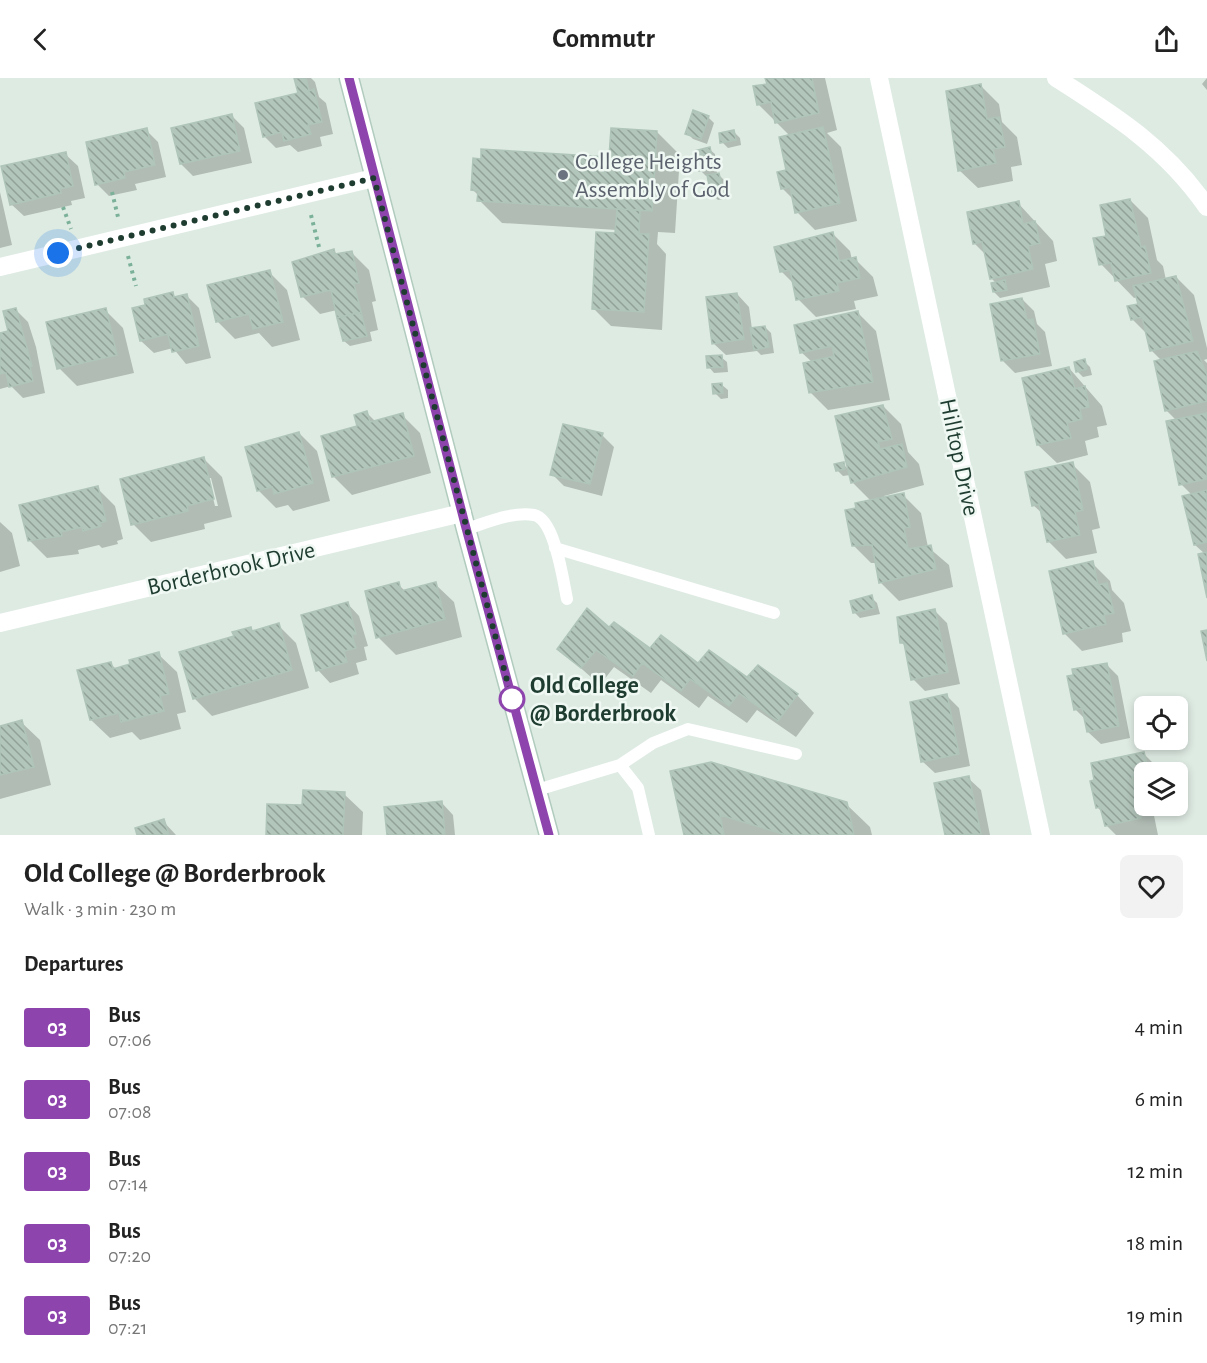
<!DOCTYPE html>
<meta charset="utf-8">
<style>
body{margin:0;font-family:"Alegreya Sans",sans-serif;background:#f2f2f2;color:#222;height:100vh;display:flex;flex-direction:column;font-size:22px;white-space:nowrap}
*{box-sizing:border-box;margin:0}
p{font-size:20px;color:#767676}
.icon{flex:none;width:33px;height:33px;fill:none;stroke:currentColor;stroke-width:2;stroke-linecap:round;stroke-linejoin:round}
.map{position:relative;height:757px;overflow:hidden}
.panel{display:flex;flex-direction:column;background:#fff;flex:1}
.panel>*{flex:none}
.badge{padding:0 12px;border-radius:4px;font-size:21px;line-height:39px}
.buttons{position:absolute;left:1134px;top:618px;display:grid;gap:12px}
.buttons a{display:grid;place-items:center;width:54px;height:54px;border-radius:9px;background:#fff;box-shadow:0 3px 9px #0003;font-size:30px}
.you{position:absolute;width:30px;height:30px;margin:-15px;border:4px solid #fff;border-radius:50%;background:#1a73e8;box-shadow:0 0 0 9px #1a73e833}
.map>.badge{position:absolute;translate:-50% -50%;box-shadow:0 0 0 3px #fff}
h2{padding:0 24px;font-size:22px;line-height:54px}
.round{display:grid;place-items:center;flex:none;width:63px;height:63px;border-radius:9px;background:#f2f2f2}
.head{display:flex;align-items:center;justify-content:space-between;height:102px;padding:0 24px}
h1{font-size:28px;font-weight:700;line-height:45px}
ul{padding:0;list-style:none}
li{display:flex;align-items:center;gap:18px;height:72px;padding:0 24px}
li div{flex:1}
li b{display:block;font-size:22px}
li em{font-style:normal}
li .badge{min-width:66px;font-weight:700;text-align:center}
header{display:flex;justify-content:space-between;align-items:center;height:78px;padding:0 24px;background:#fff;font-size:27px;font-weight:700}
.map>svg:first-child{display:block}
</style>
<header><svg class="icon" aria-label="back" viewBox="0 0 24 24"><path d="M15 5l-7 7 7 7"/></svg>Commutr<svg class="icon" aria-label="share" viewBox="0 0 24 24"><path d="M12 15V3M7 8l5-5 5 5M5 13v7h14v-7"/></svg></header>
<div class="map">
<svg width="1207" height="757" viewBox="0 0 1207 757">
<defs>
<pattern id="building-back-hatch" width="6" height="6" patternUnits="userSpaceOnUse" patternTransform="scale(1.5)"><rect width="6" height="6" fill="#b3c6bc"/><path d="M-1 5l2 2M0 0l6 6M5-1l2 2" fill="none" stroke="#91a299"/></pattern>
</defs>
<rect width="100%" height="100%" fill="#deebe3"/>
<!-- shadow -->
<path fill="#0003" fill-rule="evenodd" d="M296 0H311L315 4 319 19 326 25 333 56 320 59 322 68 298 74 290 67 276 70 264 58 300 16Z
M767 0H825L837 52 827 55 841 69 857 143 815 152 797 134 794 122 782 110 788 93 790 58 758 26 768 7Z
M1207 0V12L1202 6Z
M981 8 999 26 1002 44 1017 59 1022 87 1011 89 1013 103 978 110 959 92Z
M232 38 244 50 252 85 193 98 181 86Z
M708 39 714 45 707 66 693 61 687 55Z
M146 52 158 64 166 99 135 106 137 112 109 118 97 106Z
M657 54 680 77 675 155 658 154 657 166 666 176 662 252 611 248 593 230 617 152 502 145 479 122V118L473 112 610 81Z
M734 54 740 60 741 67 728 70 722 64Z
M709 71 715 76 717 95 725 103 728 120 718 122 712 116 709 97 706 98 700 92Z
M65 76 78 88 85 120 71 123 72 127 24 138 11 126Z
M0 114 12 167 0 170Z
M1130 122 1148 140 1157 182 1163 188 1166 202 1176 199 1194 217 1207 270V281L1204 282 1207 285V512L1205 476 1195 467 1192 417 1181 406 1176 342 1166 332 1162 283 1152 273 1148 257 1132 241 1139 227 1138 219 1134 220 1101 186 1108 159Z
M1018 125 1053 163 1057 183 1045 186 1050 209 1000 220 994 214 996 205 991 200 986 177 975 166Z
M832 155 850 173 852 182 855 181 873 199 878 218 854 223 856 231 816 239 798 221 795 207 781 193Z
M334 173 338 177 351 174 369 192 376 223 372 224 378 252 370 254 372 263 350 268 344 263 337 232 320 236 302 218Z
M269 194 287 212 300 262 272 269 259 255 235 261 217 243Z
M172 216 177 220 187 218 199 230 211 280 186 286 173 270 154 275 141 263 147 228Z
M737 216 749 229 752 251 765 249 771 255 774 275 761 277 757 273 726 277 713 265Z
M1022 221 1034 233 1037 246 1045 254 1052 288 1015 295 1003 283 992 227Z
M16 232 28 244 36 269 45 315 23 320 11 308 0 311V257L10 254Z
M105 232 123 250 134 295 77 308 59 290Z
M858 235 876 253 890 322 828 332 810 314 812 284 801 274Z
M721 279 727 284 728 294 714 295 709 289Z
M1084 283 1090 289 1092 297 1083 299 1077 293Z
M1069 290 1102 328 1107 347 1097 349 1099 359 1085 363 1088 377 1057 385 1038 367Z
M722 307 728 312V320L721 321 715 315Z
M883 328 901 346 908 374 919 386 924 407 884 418V420L903 417 921 435 928 469 949 487 953 509 899 523 881 505 877 485H871L853 467 858 431 871 423 852 404 850 397 843 398 837 392 843 386 849 392Z
M367 335 376 344 402 337 420 355 431 395 352 417 334 399Z
M299 355 317 373 330 423 293 433 288 427 276 430 258 412Z
M602 357 614 369 602 418 564 408 552 396Z
M204 381 222 399 232 439 204 446 205 451 151 464 133 446ZM208 400H211L218 428H215Z
M1072 386 1090 404 1100 450 1092 452 1097 475 1066 481 1048 463 1043 436 1033 427Z
M97 410 115 428 123 461 117 463 118 466 102 470 99 467 78 472 79 476 47 480 29 462Z
M0 444 12 455 20 488 0 494Z
M1092 485 1110 503 1112 512 1124 525 1131 553 1122 555 1123 564 1082 573 1064 555Z
M398 506 405 513 435 506 454 524 462 559 396 577 378 559Z
M871 519 877 525 880 536 860 540 854 534Z
M347 525 359 538 368 568 364 569 367 582 356 585 359 596 330 605 318 592Z
M934 532 947 545 960 606 925 613 913 601 906 569 902 565Z
M278 547 296 565 309 610 212 638 194 620 236 559 250 550 254 554Z
M609 551 650 572 797 617 814 635 796 659 757 632 747 645 708 618 699 630 661 602 651 615 614 589 600 607 559 571Z
M158 576 177 594 186 634 177 636 181 651 140 662 132 654 110 660 91 642 79 593 110 585 116 591Z
M1106 586 1118 598 1130 660 1101 666 1088 654 1086 642 1075 631Z
M947 618 959 630 970 688 935 695 922 683Z
M21 644 40 662 51 707 0 721V649Z
M1144 676 1162 694H1144V728H1152L1158 757H1116L1106 747 1103 735 1097 729Z
M672 694 846 726 870 749 872 757H686Z
M968 700 981 712 990 757H946L936 707Z
M344 716 363 734 362 757H268L304 729Z
M441 724 453 737 455 757H389Z
M163 743 176 757H139Z"/>
<!-- building -->
<path fill="url(#building-back-hatch)" stroke="#b0c5b9" stroke-width="1.5" d="M294 0H306L309 13 314 11 322 44 308 47 311 56 284 63 282 54 263 59 255 25 298 15Z
M765 0H812L819 35 775 45 771 24 757 27 753 8 767 6Z
M981 6 987 41 999 39 1005 69 993 71 996 85 958 93 946 13Z
M693 32 709 38 701 61 685 56Z
M232 36 240 73 180 86 171 50Z
M823 49 840 125 795 135 790 109 781 111 777 94 786 92 779 59Z
M147 50 155 87 124 94 125 100 95 107 86 64Z
M611 50 657 53 652 133 477 123 478 113 471 112 473 80 481 81V71L609 79Z
M734 52 736 62 720 65 719 55Z
M710 69 714 89 699 93 694 73Z
M66 74 73 108 60 111 61 115 10 127 1 88Z
M719 95 723 114 711 117 707 97Z
M1130 121 1141 169 1145 168 1151 195 1115 203 1111 185 1099 187 1093 160 1106 158 1100 127Z
M1019 123 1023 146 1035 143 1040 165 1028 168 1033 191 990 201 982 164 973 166 967 134Z
M617 131 640 132 639 156H649L644 234 592 231 596 154 615 155Z
M833 154 839 183 856 179 860 200 837 205 839 213 796 222 790 192 780 194 774 169Z
M334 171 335 176 352 173 359 205 354 206 361 234 337 240 331 212 301 219 292 184Z
M270 192 283 244 253 251 249 236 216 244 207 207Z
M1176 198 1193 263 1150 273 1142 239 1131 242 1127 228 1138 226 1133 208Z
M1005 202 1007 212 993 214 991 205Z
M173 214 174 219 187 216 199 268 172 274 168 256 140 263 132 230 145 227 144 221Z
M737 215 744 261 712 266 706 219Z
M1022 220 1027 242 1033 241 1040 276 1001 283 990 226Z
M16 230 32 288 30 289 33 303 9 309 6 295 0 296V255L8 253 3 233Z
M106 230 117 277 57 291 46 244Z
M858 233 873 304 809 315 803 285 834 278 832 268 800 275 794 247Z
M361 234 367 258 343 263 337 240Z
M765 248 769 269 754 272 750 250Z
M1197 273 1207 297V323L1165 333 1154 283Z
M722 277 723 289 707 290 706 278Z
M1085 281 1087 291 1076 294 1074 284Z
M1069 289 1075 311 1085 308 1089 329 1080 331 1082 341 1067 345 1071 360 1037 367 1022 300Z
M722 305 723 315 713 316 712 306Z
M883 327 892 361 878 364 880 371 902 366 907 389 851 405 835 338Z
M367 333 370 344 403 335 414 378 332 399 321 358 357 348 354 337Z
M1207 335V401L1179 407 1166 343Z
M563 346 603 355 590 406 550 397Z
M299 354 313 405 274 416 272 409 257 413 245 369Z
M204 379 214 421 187 428 188 433 131 447 120 401Z
M844 384 845 391 836 393 834 386Z
M1073 384 1083 432 1075 434 1080 457 1047 464 1039 426 1032 428 1025 394Z
M98 408 106 443 100 445 101 448 83 453 82 449 61 454 62 458 28 463 19 427Z
M1207 412V464L1194 467 1182 418Z
M904 415 910 449 904 450 908 471 931 467 936 491 879 505 872 467 852 468 845 432 856 430 855 425Z
M1207 474V520L1198 476Z
M1093 483 1098 507 1107 505 1114 535 1104 537 1106 546 1063 556 1049 493Z
M399 504 401 513 436 504 445 541 376 560 365 513Z
M872 517 875 530 853 535 850 523Z
M348 524 356 556 352 557 356 570 344 573 347 584 316 593 301 537Z
M587 530 609 549 614 544 650 570 661 557 698 585 709 572 747 599 758 587 798 616 778 643 739 615 729 628 690 601 681 613 642 585 633 598 596 572 581 590 557 571Z
M935 531 948 594 911 602 904 565H900L897 539Z
M279 545 292 592 193 621 179 574 234 558 232 554 251 549 252 553Z
M1207 552V583L1201 553Z
M159 574 169 616 160 618 164 633 121 644 119 635 90 642 77 592 111 584 113 591 130 586 129 582Z
M1107 585 1119 648 1087 654 1082 630 1074 632 1067 598 1073 597 1072 591Z
M947 616 959 676 921 684 910 624Z
M22 642 34 689 0 697V648Z
M1144 674 1149 694 1132 699 1141 740 1105 748 1100 729 1096 730 1090 703 1094 702 1091 685Z
M711 684 847 724 854 757H786L720 737 724 757H684L670 693Z
M969 698 981 756 945 757 934 705Z
M303 712 345 714 343 757H266L267 726 302 727Z
M442 723 445 757H387L384 729Z
M164 741 169 757H137L135 750Z"/>
<g fill="none" stroke-linecap="round" stroke-linejoin="round">
<!-- secondary casing -->
<g stroke="#b1ccbe" stroke-width="21">
<path id="secondary" d="M349 0 466 451 549 757"/>
</g>
<!-- path -->
<path stroke="#7cb199" stroke-width="4" stroke-dasharray="3 4.5" stroke-linecap="butt" d="M112 114 118 139
M63 129 71 151
M311 137 319 169
M128 178 136 208"/>
<!-- lane -->
<path stroke="#fff" stroke-width="12" d="M466 451C486 445 513 433 534 437 555 441 563 502 567 521
M555 470 774 535
M620 687 653 665 688 651 796 676
M537 712 620 687 638 710 649 757"/>
<!-- street -->
<path stroke="#fff" stroke-width="18" d="M879 0 1041 757
M1056 0C1116 38 1166 70 1207 129
M0 189 374 100
M0 545 462 435"/>
<!-- secondary -->
<use href="#secondary" stroke="#fff" stroke-width="18"/>
</g>
<g fill="none" stroke-linecap="round" stroke-linejoin="round">
<!-- line casing -->
<g stroke="#fff" stroke-width="14">
<path id="line" d="M349 0 466 450 549 757"/>
</g>
<!-- line -->
<use href="#line" stroke="#8e44ad" stroke-width="9"/>
<!-- walk -->
<path stroke="#1e3c30" stroke-width="6" stroke-dasharray="0 10.8" d="M58 175 374 100 513 625 512 621"/>
</g>
<!-- markers -->
<circle fill="#6b7280" stroke="#eff8f2" stroke-width="2" cx="563" cy="97" r="6"/>
<circle fill="#fff" stroke="#8e44ad" stroke-width="3" cx="512" cy="621" r="12"/>
<g text-anchor="middle" stroke-width="5" stroke-linejoin="round" paint-order="stroke">
<!-- worship labels -->
<g font-size="24" fill="#5b616d" stroke="#eff8f2" text-anchor="start">
<text x="575" y="91">College Heights<tspan x="575" dy="28">Assembly of God</tspan></text>
</g>
<!-- street labels -->
<g font-size="24" fill="#1e3c30" stroke="#eff8f2">
<text transform="translate(960 379) rotate(78)" y="8">Hilltop Drive</text>
<text transform="translate(231 490) rotate(-13)" y="8">Borderbrook Drive</text>
</g>
<!-- stop labels -->
<g font-size="24" font-weight="bold" fill="#1e3c30" stroke="#eff8f2" text-anchor="start">
<text x="530" y="615">Old College<tspan x="530" dy="28">@ Borderbrook</tspan></text>
</g>
</g>
</svg>
<div class="buttons">
<a><svg class="icon" aria-label="locate" viewBox="0 0 24 24"><circle cx="12" cy="12" r="6"/><path d="M12 2v4M12 18v4M2 12h4M18 12h4"/></svg></a>
<a><svg class="icon" aria-label="layers" viewBox="0 0 24 24"><path d="M12 4l9 5-9 5-9-5zM3 14l9 5 9-5"/></svg></a>
</div>
<div class="you" style="left:58px;top:175px"></div>
</div>
<section class="panel">
<div class="head"><div><h1>Old College @ Borderbrook</h1><p>Walk · 3 min · 230 m</p></div><a class="round"><svg class="icon" aria-label="heart" viewBox="0 0 24 24"><path d="M12 20l-8-8c-3-5 5-10 8-4 3-6 11-1 8 4z"/></svg></a></div>
<h2>Departures</h2>
<ul>
<li><span class="badge" style="background:#8e44ad;color:#fff">03</span><div><b>Bus</b><p>07:06</p></div><em>4 min</em></li>
<li><span class="badge" style="background:#8e44ad;color:#fff">03</span><div><b>Bus</b><p>07:08</p></div><em>6 min</em></li>
<li><span class="badge" style="background:#8e44ad;color:#fff">03</span><div><b>Bus</b><p>07:14</p></div><em>12 min</em></li>
<li><span class="badge" style="background:#8e44ad;color:#fff">03</span><div><b>Bus</b><p>07:20</p></div><em>18 min</em></li>
<li><span class="badge" style="background:#8e44ad;color:#fff">03</span><div><b>Bus</b><p>07:21</p></div><em>19 min</em></li>
</ul>
</section>
